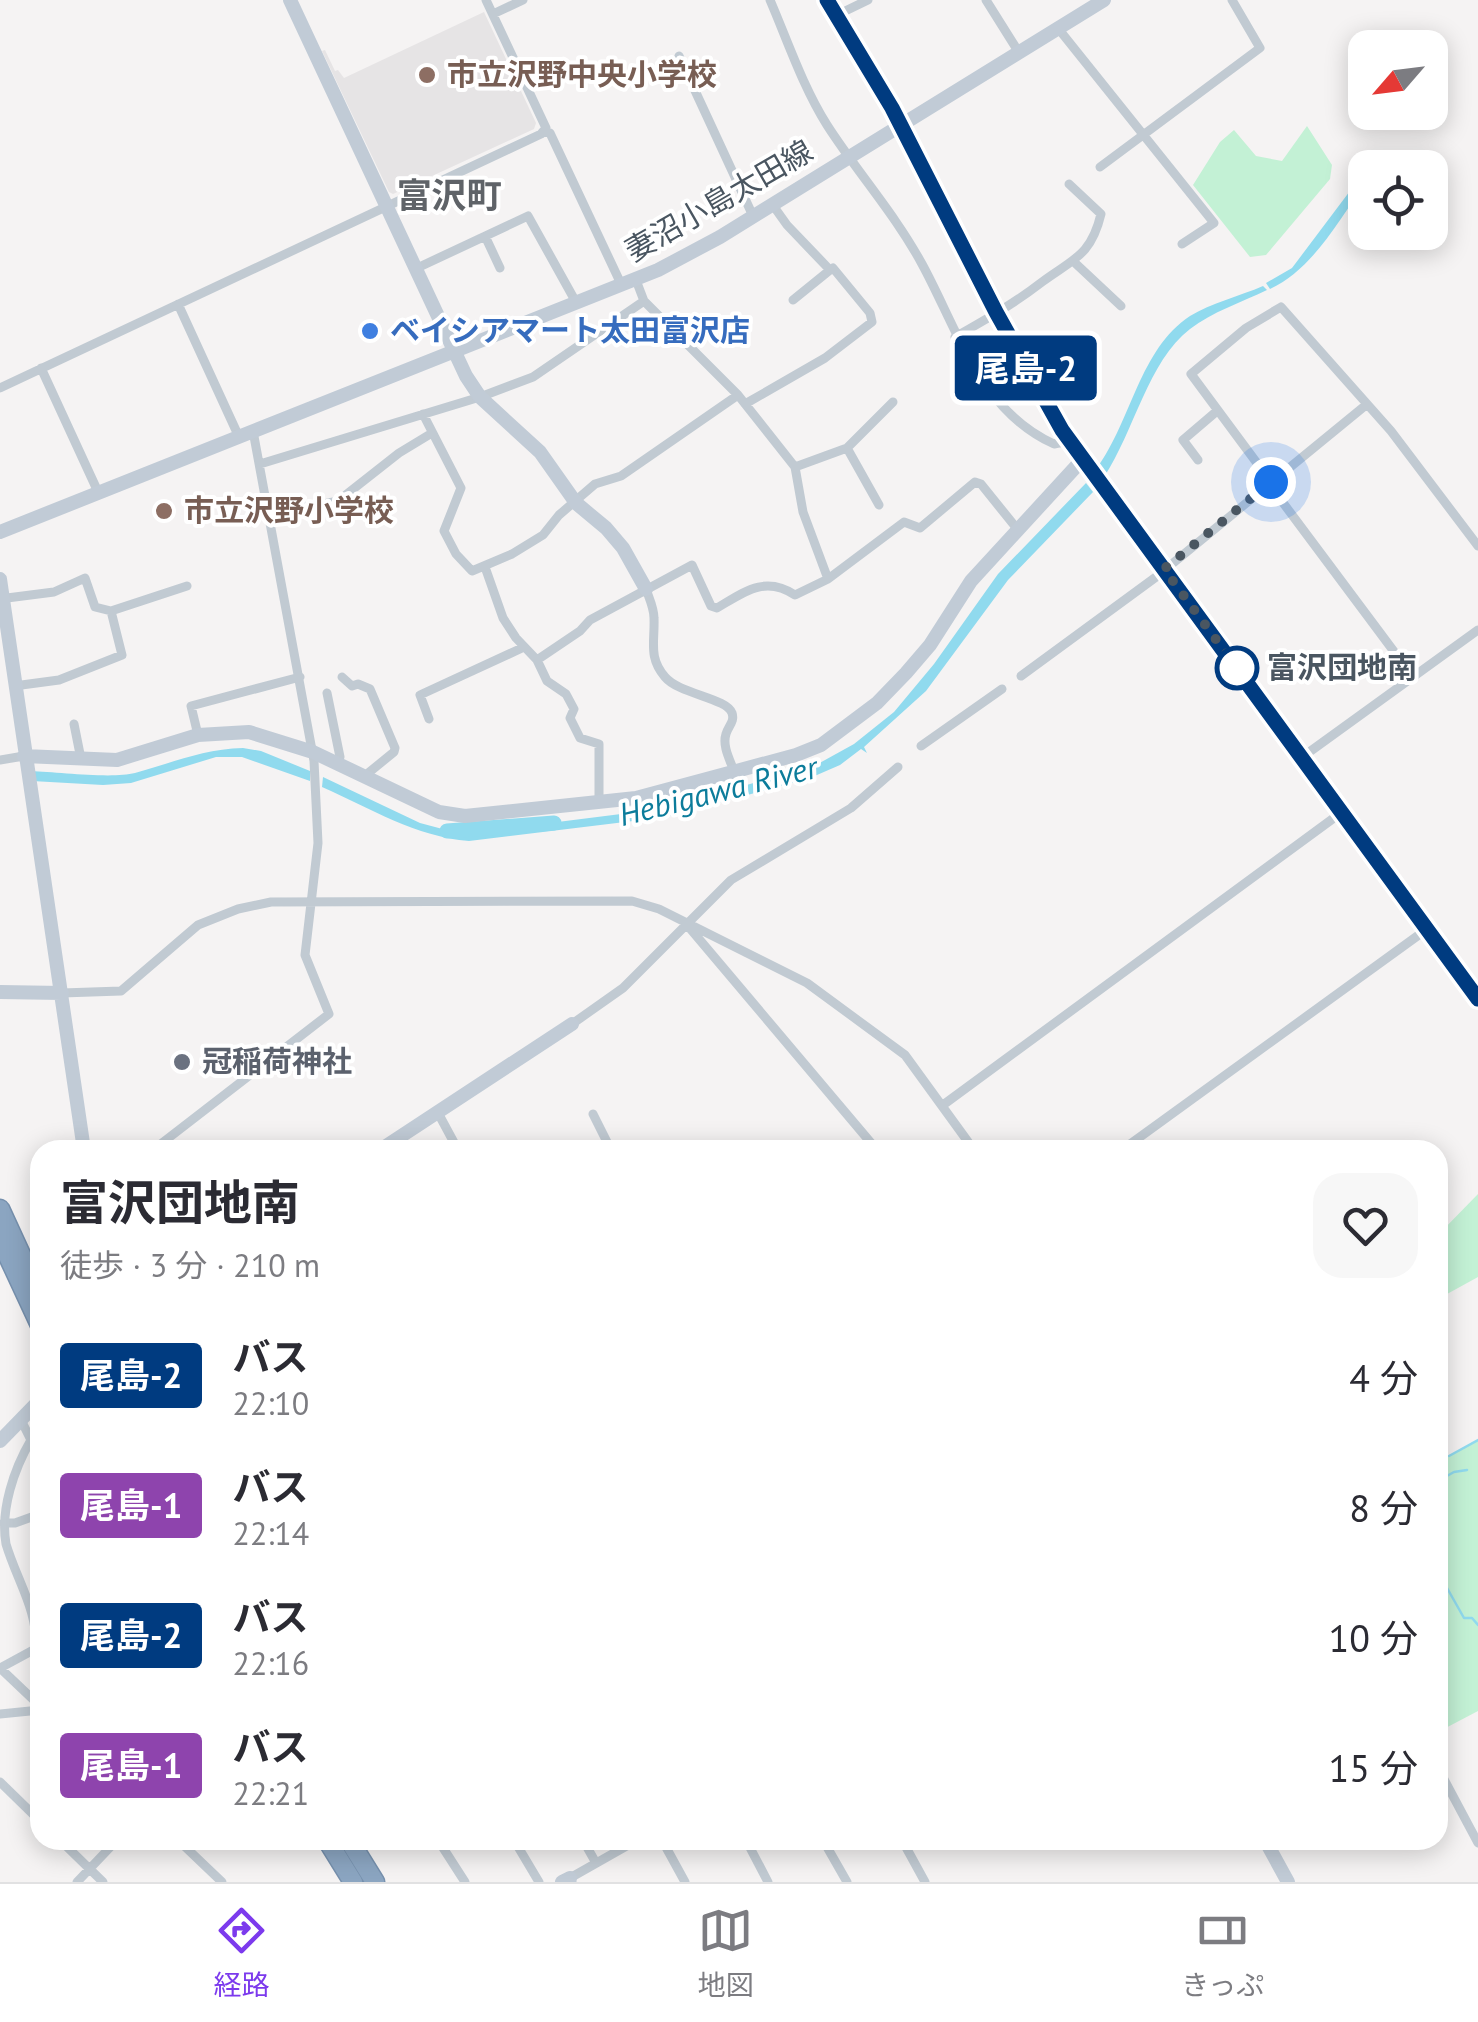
<!DOCTYPE html>
<html lang="ja">
<meta charset="utf-8">
<style>
body{margin:0;font-family:"PT Sans","Noto Sans JP",sans-serif;background:#f7f7f7;color:#2b2b33;height:100vh;display:flex;flex-direction:column;font-size:38px;white-space:nowrap}
*{box-sizing:border-box;margin:0}
p{font-size:32px;color:#7c7c81}
.icon{flex:none;width:55px;height:55px;fill:none;stroke:currentColor;stroke-width:2;stroke-linecap:round;stroke-linejoin:round}
.map{position:relative;flex:1;overflow:hidden}
.drawer{position:absolute;left:30px;top:1140px;width:1418px;height:710px;display:flex;flex-direction:column;background:#fff;border-radius:30px;box-shadow:0 5px 25px #0003}
.drawer>*{flex:none}
.badge{padding:0 20px;border-radius:8px;font-size:35px;line-height:65px}
.needle{width:65px;rotate:242deg}
.buttons{position:absolute;left:1348px;top:30px;display:grid;gap:20px}
.buttons a{display:grid;place-items:center;width:100px;height:100px;border-radius:20px;background:#fff;box-shadow:0 5px 25px #0003;font-size:50px}
.you{position:absolute;width:50px;height:50px;margin:-25px;border:8px solid #fff;border-radius:50%;background:#1a73e8;box-shadow:0 0 0 15px #1a73e833}
.map>.badge{position:absolute;translate:-50% -50%;box-shadow:0 0 0 5px #fff}
.round{display:grid;place-items:center;flex:none;width:105px;height:105px;border-radius:30px;background:#f7f7f7}
.overview{display:flex;align-items:center;justify-content:space-between;height:170px;padding:0 30px}
h1{font-size:48px;font-weight:700;line-height:75px}
ul{padding:0;list-style:none}
li{display:flex;align-items:center;gap:30px;height:130px;padding:0 30px}
li div{flex:1}
li b{display:block;font-size:38px}
li em{font-style:normal}
li .badge{min-width:110px;font-weight:700;text-align:center}
.tabs{display:flex;justify-content:space-around;align-items:center;height:140px;border-top:2px solid #e1e1e2;background:#fff;font-size:28px;color:#7c7c81}
.tabs a{display:grid;justify-items:center;gap:5px}
.tabs .on{color:#7c3aed}
.map>svg:first-child{display:block}
</style>
<div class="map">
<svg width="1478" height="1882" viewBox="0 0 1478 1882">
<rect width="100%" height="100%" fill="#f5f3f3"/>
<!-- education -->
<path fill="#e6e4e5" d="M484 12 536 123 534 129 393 194 389 192 322 51 325 50 335 71 338 70 344 78Z"/>
<!-- green -->
<path fill="#c3f1d5" d="M1307 126 1332 165 1330 179 1266 255 1250 257 1193 185 1220 142 1234 130 1256 156 1282 161Z
M1478 1194V1277L1438 1299V1235Z
M1478 1440V1711L1438 1732V1462Z"/>
<!-- water -->
<path fill="#90daee" d="M1365 171V184C1338 221 1313 269 1270 289L1266 283 1292 268Z
M1263 286 1267 290C1242 302 1212 312 1190 329 1148 361 1134 432 1104 477L1097 468C1132 420 1139 350 1190 316 1211 303 1240 296 1263 286Z
M1086 483 1093 492 1008 580 926 691 864 747 867 753 861 749 840 765 810 778 666 817 469 841C416 837 370 808 322 787L323 777 420 823 450 831 501 829 621 814 694 800 816 765 854 744 894 712 934 664 998 574Z
M243 748 261 751 310 771V781L242 757H216L131 783 103 785 32 781 31 771C57 772 112 779 135 773 172 763 203 749 243 748Z"/>
<g fill="none" stroke-linecap="round" stroke-linejoin="round">
<!-- stream -->
<path stroke="#90daee" stroke-width="2.5" d="M1449 1456 1478 1440
M1438 1462 1443 1459
M1438 1481 1454 1472 1467 1470
M1438 1572 1464 1618H1472L1478 1625
M1438 1680 1441 1683"/>
<!-- river -->
<path stroke="#90daee" stroke-width="15" d="M447 831 554 823"/>
<!-- highway casing -->
<g stroke="#7690ad" stroke-width="21">
<path id="highway" d="M0 1209 40 1296
M0 1239 40 1325
M327 1840 353 1882
M349 1840 375 1882"/>
</g>
<!-- street -->
<path stroke="#c1cad2" stroke-width="9" d="M770 0C788 42 803 87 827 125 857 172 895 214 922 264 957 328 980 411 1054 444L1069 441
M986 0 1018 51
M493 14 523 0
M837 15 868 0
M1057 27 1214 223 1182 244
M679 56 753 216
M545 131 550 133 622 286
M1100 167 1260 48 1232 0
M485 236 500 268
M1074 262 1121 306
M415 269 528 216 577 304
M636 280 644 301 738 395 795 467 803 512 828 579
M793 300 830 270
M178 304 239 437
M955 337C985 320 1015 303 1042 282 1073 259 1091 256 1101 214L1069 184
M41 368 99 494
M0 388 541 134 546 128 486 0
M745 404 825 358 872 322 870 313 833 268 830 270 787 225 772 204
M423 414 461 488 444 531 456 554 472 571 512 554 543 535 559 515 595 484 621 476 738 395
M847 448 879 505
M1198 460 1183 440 1217 411
M260 464 480 397 533 377 644 301
M795 467 847 448 893 402
M1271 482 1191 374 1246 328 1281 307 1391 431 1478 546
M1269 484 1413 677
M268 504 319 505 338 501 399 453 432 433
M485 567 503 618 516 638 537 660 547 681 566 694 574 709 570 718 580 738 599 744V801
M646 589C649 598 654 608 654 618 655 642 648 657 665 677 679 694 727 698 732 713 735 722 728 726 726 734 722 746 730 760 734 771
M3 603 7 598 54 592 85 578 95 607 111 611 187 586
M537 660 580 631 590 620 692 565 711 606 717 608C744 592 765 575 795 595L828 579 904 522 920 528 975 482 981 484 1018 530
M1021 676 1156 577 1366 405
M342 677 352 686 358 684 370 689 395 748 394 752 367 774V779
M14 686 59 680 122 655 111 611
M327 693 340 757 337 765
M429 719 420 695 522 648
M74 724 81 759
M198 735 191 706 300 677
M921 746 1002 689
M1301 758 1478 630
M0 760 24 756
M688 926 877 1150
M62 993 121 991 198 925 238 909 271 902 632 901 659 909 807 983 905 1055 974 1150
M572 1024 623 988 731 880 851 808 898 767
M943 1105 1342 812
M437 1111 458 1150
M593 1114 611 1150
M153 1150 329 1014 305 955 318 843 314 761 253 431
M1122 1150 1427 929
M21 1420 31 1440C14 1469 0 1510 6 1544 17 1581 38 1610 36 1649
M3 1523H15L40 1514
M0 1668 40 1706
M0 1668 37 1648
M0 1714 40 1710
M1438 1768 1478 1843
M0 1782 40 1821
M60 1840 103 1882
M178 1840 222 1882
M438 1840 465 1882
M514 1840 539 1882
M583 1840 596 1863
M662 1840 685 1882
M746 1840 768 1882
M823 1840 847 1882
M902 1840 925 1882
M77 1882 117 1840
M572 1882 570 1878 637 1840"/>
<!-- secondary -->
<path stroke="#c1cbd6" stroke-width="14" d="M290 0 466 376 480 397 540 452 576 503 606 528 623 548 646 589
M827 0 882 90 996 313 1061 430 1478 999
M0 532 658 270 720 237 1104 0
M0 579 84 1150
M24 756 117 760 198 735 249 732 313 752 439 812 465 816 636 798 796 755 821 745 877 703 906 673 930 645 971 581 1082 460
M0 992 62 993
M380 1150 572 1024
M0 1441 40 1400
M1265 1840 1288 1882
M562 1882 570 1878"/>
<!-- highway -->
<use href="#highway" stroke="#8ba5c1" stroke-width="18"/>
</g>
<g fill="none" stroke-linecap="round" stroke-linejoin="round">
<!-- line casing -->
<g stroke="#fff" stroke-width="22">
<path id="line" d="M827 0 892 108 996 312 1062 430 1478 999"/>
</g>
<!-- line -->
<use href="#line" stroke="#003b80" stroke-width="15"/>
<!-- walk -->
<path stroke="#4a5661" stroke-width="10" stroke-dasharray="0 18" d="M1237 668 1164 569 1271 482"/>
</g>
<!-- markers -->
<g fill="#8d6e63" stroke="#fff" stroke-width="4">
<circle cx="427" cy="75" r="10"/>
<circle cx="164" cy="511" r="10"/>
</g>
<circle fill="#3f7fe0" stroke="#fff" stroke-width="4" cx="370" cy="331" r="10"/>
<circle fill="#fff" stroke="#003b80" stroke-width="5" cx="1237" cy="668" r="20"/>
<circle fill="#6b7280" stroke="#fff" stroke-width="4" cx="182" cy="1062" r="10"/>
<g text-anchor="middle" stroke-width="8" stroke-linejoin="round" paint-order="stroke">
<!-- education labels -->
<g font-size="30" font-weight="bold" fill="#785e54" stroke="#fff" text-anchor="start">
<text x="447" y="85">市立沢野中央小学校</text>
<text x="184" y="521">市立沢野小学校</text>
</g>
<!-- street labels -->
<g font-size="30" fill="#4a5661" stroke="#fff">
<text transform="translate(719 201) rotate(-30)" y="10">妻沼小島太田線</text>
</g>
<!-- shop labels -->
<g font-size="30" font-weight="bold" fill="#366cbe" stroke="#fff" text-anchor="start">
<text x="390" y="341">ベイシアマート太田富沢店</text>
</g>
<!-- stop labels -->
<g font-size="30" font-weight="bold" fill="#4a5661" stroke="#fff" text-anchor="start">
<text x="1267" y="678">富沢団地南</text>
</g>
<!-- worship labels -->
<g font-size="30" font-weight="bold" fill="#5b616d" stroke="#fff" text-anchor="start">
<text x="202" y="1072">冠稲荷神社</text>
</g>
<!-- water labels -->
<g font-size="32" font-style="italic" fill="#0c7c9b" stroke="#fff">
<text transform="translate(718 791) rotate(-14)" y="11">Hebigawa River</text>
</g>
<!-- quarter labels -->
<g font-size="35" font-weight="bold" fill="#5f6368" stroke="#fff">
<text x="449" y="208">富沢町</text>
</g>
</g>
</svg>
<div class="buttons">
<a><svg class="needle" viewBox="-14 -14 28 28"><path d="M0-13l5 13h-10z" fill="#e53935"/><path d="M0 13l5-13h-10z" fill="#7c7c81"/></svg></a>
<a><svg class="icon" aria-label="locate" viewBox="0 0 24 24"><circle cx="12" cy="12" r="6"/><path d="M12 2v4M12 18v4M2 12h4M18 12h4"/></svg></a>
</div>
<div class="you" style="left:1271px;top:482px"></div>
<b class="badge" style="left:1026px;top:368px;background:#003b80;color:#fff">尾島-2</b>
<section class="drawer">
<div class="overview"><div><h1>富沢団地南</h1><p>徒歩 · 3 分 · 210 m</p></div><a class="round"><svg class="icon" aria-label="heart" viewBox="0 0 24 24"><path d="M12 20l-8-8c-3-5 5-10 8-4 3-6 11-1 8 4z"/></svg></a></div>
<ul>
<li><span class="badge" style="background:#003b80;color:#fff">尾島-2</span><div><b>バス</b><p>22:10</p></div><em>4 分</em></li>
<li><span class="badge" style="background:#8e44ad;color:#fff">尾島-1</span><div><b>バス</b><p>22:14</p></div><em>8 分</em></li>
<li><span class="badge" style="background:#003b80;color:#fff">尾島-2</span><div><b>バス</b><p>22:16</p></div><em>10 分</em></li>
<li><span class="badge" style="background:#8e44ad;color:#fff">尾島-1</span><div><b>バス</b><p>22:21</p></div><em>15 分</em></li>
</ul>
</section>
</div>
<nav class="tabs">
<a class="on"><svg class="icon" aria-label="directions" viewBox="0 0 24 24"><path d="M12 3l9 9-9 9-9-9zM9 14v-3h6M13 9l2 2-2 2"/></svg>経路</a>
<a><svg class="icon" aria-label="map" viewBox="0 0 24 24"><path d="M3 6l6-2 6 2 6-2v14l-6 2-6-2-6 2zM9 4v14M15 6v14"/></svg>地図</a>
<a><svg class="icon" aria-label="tickets" viewBox="0 0 24 24"><path d="M3 7h18v10H3zM15 7v10"/></svg>きっぷ</a>
</nav>
